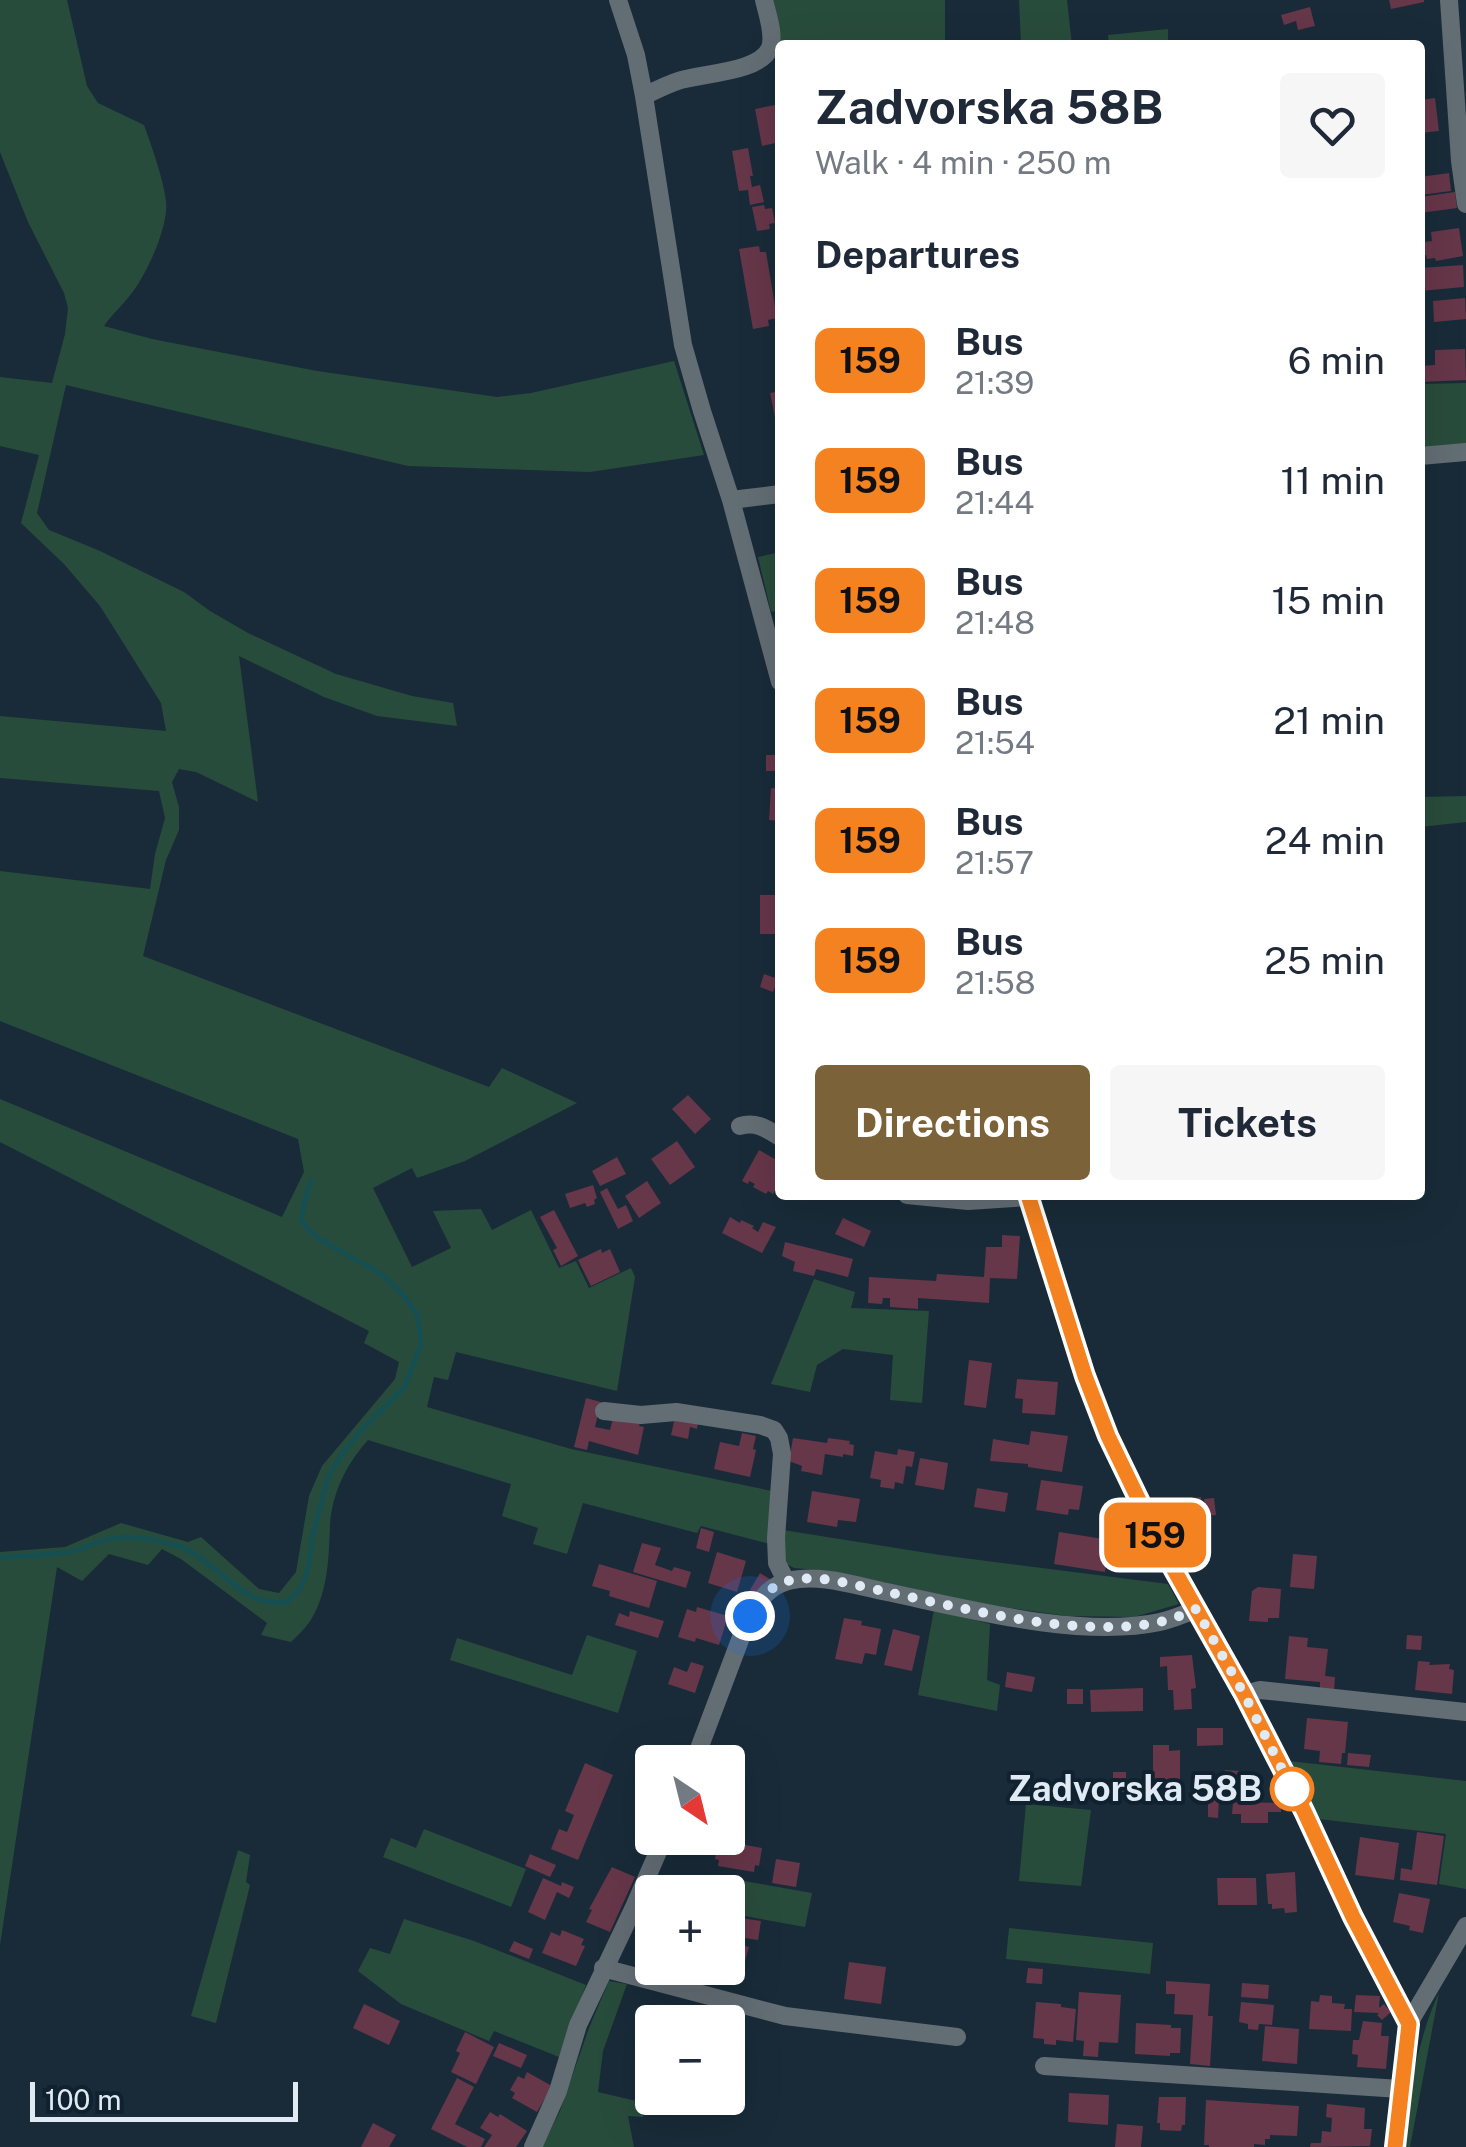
<!DOCTYPE html>
<meta charset="utf-8">
<style>
body{margin:0;font-family:"Public Sans",sans-serif;background:#f6f6f7;color:#1f2937;height:100vh;display:flex;flex-direction:column;font-size:38px;white-space:nowrap}
*{box-sizing:border-box;margin:0}
p{font-size:32px;color:#747a83}
.icon{flex:none;width:55px;height:55px;fill:none;stroke:currentColor;stroke-width:2;stroke-linecap:round;stroke-linejoin:round}
.map{position:relative;flex:1;overflow:hidden}
.sheet{position:absolute;left:775px;top:40px;width:650px;height:1160px;display:flex;flex-direction:column;background:#fff;border-radius:10px;box-shadow:0 10px 40px #0002}
.sheet>*{flex:none}
.badge{padding:0 20px;border-radius:15px;font-size:35px;line-height:65px}
.needle{width:65px;rotate:145deg}
.tools{position:absolute;left:635px;top:1745px;display:grid;gap:20px}
.tools a{display:grid;place-items:center;width:110px;height:110px;border-radius:10px;background:#fff;box-shadow:0 10px 40px #0002;font-size:50px}
.scale{position:absolute;left:30px;bottom:25px;width:268px;box-sizing:border-box;padding-left:10px;border:5px solid #dfeaf4;border-top:0;font-size:28px;line-height:35px;white-space:nowrap;color:#dfeaf4;-webkit-text-stroke:8px #10212f;paint-order:stroke}
.you{position:absolute;width:50px;height:50px;margin:-25px;border:8px solid #fff;border-radius:50%;background:#1a73e8;box-shadow:0 0 0 15px #1a73e833}
.map>.badge{position:absolute;translate:-50% -50%;box-shadow:0 0 0 5px #fff}
h2{padding:0 40px;font-size:38px;line-height:90px}
.round{display:grid;place-items:center;flex:none;width:105px;height:105px;border-radius:10px;background:#f6f6f7}
.headline{display:flex;align-items:center;justify-content:space-between;height:170px;padding:0 40px}
h1{font-size:48px;font-weight:700;line-height:75px}
.cta{display:flex;gap:20px;margin-top:auto;padding:20px 40px}
.cta a{flex:1;height:115px;border-radius:10px;background:#7c6239;color:#fff;font-size:40px;font-weight:700;line-height:115px;text-align:center}
.cta a+a{background:#f6f6f7;color:#1f2937}
ul{padding:0;list-style:none}
li{display:flex;align-items:center;gap:30px;height:120px;padding:0 40px}
li div{flex:1}
li b{display:block;font-size:38px}
li em{font-style:normal}
li .badge{min-width:110px;font-weight:700;text-align:center}
.map>svg:first-child{display:block}
</style>
<div class="map">
<svg width="1466" height="2147" viewBox="0 0 1466 2147">
<rect width="100%" height="100%" fill="#192b39"/>
<!-- green -->
<path fill="#284c3b" d="M0 0H67L87 86 98 103 144 125C152 147 163 178 166 201 169 225 148 271 134 290 125 303 112 314 104 326L152 339 317 371 497 397 531 393 674 361 704 455 590 472 408 466 66 385 37 513 49 530 100 551 184 592 210 611 248 633 336 674 412 696 453 703 457 726 377 716 324 697 239 656 258 802 196 772 179 769 172 782 179 807V830L166 860 143 956 489 1087 502 1068 577 1103 465 1161 417 1178 412 1168 373 1188 412 1267 451 1248 433 1211 481 1209 492 1230 531 1210 559 1268 576 1261 589 1288 631 1268 635 1277 617 1391 456 1352 448 1380 434 1377 427 1407 571 1449 772 1491 770 1544 701 1526 697 1533 583 1503 567 1554 533 1544 538 1528 502 1516 511 1484 368 1440C347 1463 332 1493 330 1525 329 1556 328 1591 312 1618 307 1627 298 1635 291 1642L261 1635 267 1623 181 1559 162 1549 148 1565 109 1554 82 1581 57 1567 0 1945V1552L65 1547 121 1523 188 1542 201 1537 259 1589 279 1593 296 1572 309 1496 322 1466 395 1379 399 1362 364 1343 369 1331 0 1142V1099L282 1217 304 1172 298 1139 0 1021V871L150 889 155 854 165 818 159 791 0 778V716L166 731 161 703 100 606 64 564 21 523 39 455 0 446V377L52 383 65 334 68 308 64 293 28 222 0 152Z
M770 0H945V45H780V58Z
M1019 0H1067L1072 45H1021Z
M1168 29V45H1109L1108 35Z
M1466 383V447L1420 451V384Z
M780 552V610L771 612 758 557Z
M1466 796V822L1420 827V797Z
M814 1279 855 1292 851 1308 929 1311 922 1403 890 1400 893 1355 843 1349 817 1365 810 1392 771 1384Z
M783 1530 940 1555 1168 1584 1179 1604 1134 1617 1067 1616 982 1604 831 1571 794 1568 785 1563Z
M934 1610 990 1624 987 1680 1000 1685 997 1711 918 1695Z
M587 1635 637 1651 618 1713 450 1660 457 1638 572 1675Z
M1289 1761 1466 1781V1889L1439 1884 1446 1834 1319 1819Z
M1026 1804 1091 1810 1081 1886 1019 1881Z
M424 1829 526 1869 511 1907 383 1857 391 1838 416 1848Z
M238 1850 250 1855 246 1882 250 1885 216 2023 191 2016Z
M732 1879 812 1893 805 1927 728 1913V1892H726Z
M404 1919 474 1941 586 1985 559 2057 494 2031 489 2041 401 2004 358 1971 370 1948 390 1954Z
M1009 1928 1153 1943 1150 1974 1006 1959Z
M609 1981 627 1984 603 2051 598 2092 645 2103 643 2117 628 2116 634 2147H542L560 2111 589 2028Z
M1439 1993 1410 2147H1401C1406 2104 1420 2031 1439 1993Z"/>
<g fill="none" stroke-linecap="round" stroke-linejoin="round">
<!-- stream -->
<path stroke="#154f52" stroke-width="5" d="M0 1558C23 1555 46 1556 69 1552 80 1551 88 1545 98 1542 122 1534 151 1538 175 1545 219 1559 239 1609 288 1602L301 1588 308 1569 313 1535 328 1477 342 1454 365 1426 404 1388 421 1345 418 1316 401 1292 381 1274 316 1237 301 1221 306 1195 311 1181"/>
</g>
<!-- building -->
<path fill="#663649" d="M1389 0H1424V2L1391 9Z
M1310 7 1315 26 1298 30 1296 21 1284 25 1281 15Z
M1435 98 1439 131 1420 133V100Z
M780 104V142L762 146 755 109Z
M748 148 753 176H750L752 187 760 185 764 202 750 205 748 190 739 191 732 151Z
M1449 173 1451 191 1420 195V177Z
M1455 192 1457 208 1420 213V197Z
M764 205 765 209 772 208 775 223 769 224 770 229 757 231 752 207Z
M1459 228 1463 256 1436 261 1435 258 1427 259 1426 255H1420V236H1424V242L1432 241 1431 232Z
M759 246 760 252H766L777 318 768 320 769 326 753 329 739 249Z
M1463 265 1464 287 1420 291V268Z
M1465 298 1466 319 1434 322 1433 301Z
M1465 349 1466 380 1420 382V366L1435 365V350Z
M780 391V432H778L770 393Z
M766 755H779V771H766Z
M771 788 780 789V821L769 820Z
M760 895H780V934H760Z
M764 974 778 979 773 992 760 987Z
M688 1095 711 1119 695 1134 672 1109Z
M677 1141 695 1167 670 1185 651 1159Z
M759 1150 780 1162V1181L773 1194 768 1191 766 1194 753 1187 755 1184 749 1181 748 1184 742 1181Z
M617 1157 626 1174 600 1186 592 1171Z
M647 1181 661 1203 639 1218 625 1196Z
M593 1185 597 1198 594 1200 595 1204 587 1207 585 1203 570 1208 565 1194Z
M607 1188 618 1209 626 1205 633 1221 618 1229 600 1192Z
M554 1210 578 1256 561 1266 553 1250 557 1248 540 1217Z
M730 1217 740 1223 741 1220 754 1226 752 1228 758 1232 763 1222 776 1227 762 1253 722 1233Z
M843 1218 871 1231 864 1247 835 1234Z
M1002 1235 1020 1236 1017 1279 990 1278 989 1303 918 1298V1309L890 1307V1298H883L882 1304 868 1303 869 1277 936 1281 937 1274 984 1277 986 1247H1002Z
M785 1242 853 1259 848 1277 816 1269 814 1276 793 1271 795 1262 782 1256Z
M601 1249 602 1253 610 1249 620 1272 591 1286 578 1260Z
M969 1360 992 1363 986 1408 964 1405Z
M1017 1379 1058 1382 1055 1415 1022 1413 1023 1399 1015 1398Z
M586 1398 601 1402 595 1427 610 1430 613 1418 640 1423 639 1426 644 1427 638 1455 589 1441 587 1450 574 1447Z
M675 1417 698 1422 697 1429 690 1427 688 1439 671 1435Z
M1031 1431 1068 1436 1062 1472 1028 1467V1464L990 1461 993 1439 1029 1445Z
M742 1433 756 1436 753 1449 756 1450 750 1477 714 1469 720 1442 739 1446Z
M793 1438 827 1443 828 1438 850 1441 849 1444 854 1445 853 1456 843 1454V1457L825 1454 822 1475 801 1471 802 1466 789 1461Z
M898 1449 915 1452 912 1467 906 1466 903 1484 895 1482 894 1489 880 1487 881 1480 870 1478 875 1451 897 1455Z
M920 1458 948 1463 944 1490 915 1485Z
M1041 1480 1083 1486 1079 1510 1069 1509 1068 1515 1036 1510Z
M977 1488 1008 1493 1005 1512 974 1507Z
M812 1491 860 1499 856 1522 838 1520 837 1527 807 1522Z
M1201 1497 1206 1532 1189 1535 1185 1499Z
M1214 1498 1216 1515 1206 1516 1204 1499Z
M701 1528 714 1532 709 1552 696 1548Z
M1059 1532 1110 1540 1105 1572 1054 1564Z
M642 1543 661 1548 655 1565 672 1571 674 1567 691 1572 686 1588 633 1572Z
M717 1552 746 1561 737 1592 708 1583Z
M1293 1554 1317 1556 1314 1589 1290 1587Z
M599 1564 657 1581 649 1608 609 1596 610 1591 592 1586Z
M760 1573 770 1579 762 1591 757 1595 750 1590Z
M1258 1587 1281 1589 1279 1618H1268V1622L1249 1621 1252 1591Z
M697 1607 728 1616 719 1645 696 1638 695 1642 678 1637 687 1609 696 1612Z
M630 1611 664 1621 658 1638 615 1625 619 1613 629 1617Z
M844 1618 862 1621 861 1625 881 1629 876 1655 865 1653 862 1664 835 1659Z
M893 1629 920 1636 912 1671 884 1665Z
M1407 1635 1422 1636 1421 1650 1406 1649Z
M1289 1636 1308 1638 1307 1647 1328 1649 1325 1676 1335 1677 1334 1691 1320 1689V1682L1285 1679Z
M1192 1655 1196 1688 1191 1689 1192 1709 1174 1710 1173 1690H1168L1167 1666 1160 1667V1657Z
M1418 1661 1430 1662 1429 1665 1450 1664 1449 1669 1454 1670 1452 1694 1415 1690Z
M691 1662 704 1666 695 1693 668 1684 674 1667 687 1672Z
M1007 1672 1035 1677 1032 1692 1005 1687Z
M1143 1688V1711L1091 1712 1090 1690Z
M1067 1689H1083V1704H1067Z
M1307 1718 1348 1722 1345 1753H1342L1341 1764 1319 1762 1320 1751 1304 1749Z
M1197 1728H1223V1745L1197 1746Z
M1153 1745H1169V1751L1180 1750V1781L1174 1780V1785L1164 1784V1780H1153Z
M1348 1753 1371 1755 1369 1767 1347 1765Z
M585 1763 613 1775 578 1860 551 1849 559 1829 567 1832 574 1815 565 1811Z
M1225 1770 1240 1771V1775L1260 1776 1259 1799H1225Z
M1113 1772H1126V1792H1113Z
M1208 1777H1220L1218 1818 1208 1817Z
M1233 1802 1281 1803V1812H1268V1823H1241V1814H1232Z
M1417 1832 1444 1836 1437 1885 1400 1880 1401 1868 1412 1870Z
M1360 1837 1399 1843 1394 1880 1355 1875Z
M718 1840 762 1848 759 1866 755 1865 754 1872 718 1866 719 1860 715 1859Z
M530 1854 556 1865 550 1877 525 1866Z
M776 1859 800 1863 796 1887 772 1883Z
M612 1867 635 1877 610 1932 586 1922 592 1910 589 1909Z
M1295 1872 1297 1912 1285 1913 1284 1908 1272 1909V1904H1268L1266 1874Z
M543 1878 561 1886 562 1882 574 1887 569 1898 557 1892 545 1920 528 1912Z
M1217 1878H1256L1257 1905H1218Z
M1399 1893 1430 1899 1423 1933 1409 1930 1410 1926 1393 1922Z
M741 1918 761 1921 758 1940 738 1937Z
M562 1930 584 1939 581 1945 585 1946 576 1966 542 1953 551 1932 560 1936Z
M514 1941 533 1949 529 1959 509 1951Z
M728 1942 749 1947 739 1982 709 1974 711 1968H728Z
M849 1962 886 1967 881 2004 844 1999Z
M1028 1968 1043 1969 1042 1984 1026 1983Z
M1166 1981 1210 1984 1208 2016H1213L1210 2066 1190 2064 1193 2015 1174 2014 1175 1994H1166Z
M1242 1983 1269 1985 1268 1999 1241 1997Z
M1079 1992 1121 1995 1118 2043 1099 2042 1098 2057 1083 2056 1084 2041 1076 2040Z
M1320 1995 1332 1996V2003L1345 2004 1344 2009H1352L1351 2031 1309 2029 1311 2001 1319 2002Z
M1356 1995 1380 1996 1379 2008 1384 2004 1391 2012 1382 2020 1377 2015 1379 2013 1354 2012Z
M1036 2002 1061 2004V2007L1076 2009 1073 2042 1056 2040V2045L1044 2044V2039L1033 2038Z
M1241 2002 1274 2005 1272 2025 1259 2024 1258 2030 1248 2029V2024L1239 2022Z
M364 2004 400 2021 389 2045 353 2028Z
M1363 2021 1382 2023 1381 2036H1389L1386 2069 1357 2067 1358 2055 1352 2054 1353 2040H1359Z
M1136 2023 1171 2025V2028H1181L1180 2053H1170V2056L1135 2054Z
M1265 2026 1299 2029 1297 2064 1262 2061Z
M465 2032 494 2047 476 2084 451 2072 460 2053 456 2051Z
M499 2043 527 2055 521 2068 493 2056Z
M527 2072 552 2086 537 2112 512 2098 515 2093 510 2090 518 2076 524 2079Z
M457 2078 474 2087 455 2124 485 2139 481 2147H467L431 2129Z
M1069 2093 1109 2095 1108 2125 1068 2122Z
M1159 2097H1186L1185 2125H1182L1181 2131 1160 2130V2123H1157Z
M1206 2100 1299 2106 1297 2136 1270 2135V2139H1265V2145L1254 2144V2147H1209V2145H1204Z
M1327 2104 1365 2108 1364 2129H1372L1370 2146 1310 2147 1311 2143H1321L1322 2131 1331 2132 1332 2118 1326 2117Z
M490 2112 498 2117 500 2114 527 2131 516 2147H484L492 2135 480 2128Z
M373 2123 396 2135 389 2147H361Z
M1117 2124 1143 2126 1141 2147H1115Z"/>
<g fill="none" stroke-linecap="round" stroke-linejoin="round">
<!-- street -->
<path stroke="#636d74" stroke-width="18" d="M618 0 636 55 644 96 683 345 702 411 731 500 780 682
M1449 0 1460 161 1466 204
M644 96C656 90 668 84 681 80 704 73 760 72 770 48 775 35 767 13 764 0
M1420 456 1466 452
M731 500 780 494
M740 1126C756 1121 767 1129 780 1137
M907 1195 968 1201 1029 1197
M1028 1195 1085 1376 1108 1436 1164 1552 1244 1694 1303 1811 1353 1917 1409 2023 1395 2147
M604 1411 641 1415 676 1412 760 1425 774 1430 779 1438 782 1454 776 1538 777 1563 786 1581
M1244 1694 1260 1690 1466 1712
M694 1762 749 1616C760 1600 769 1586 788 1581 819 1573 856 1586 887 1592 968 1609 1080 1639 1160 1622 1173 1619 1185 1614 1197 1609
M603 1968 785 2016 957 2037
M1409 2023 1466 1926
M1044 2066 1400 2089
M533 2147 558 2091 578 2025 634 1907 664 1838"/>
</g>
<g fill="none" stroke-linecap="round" stroke-linejoin="round">
<!-- line casing -->
<g stroke="#fff" stroke-width="22">
<path id="line" d="M1028 1195 1085 1376 1108 1436 1164 1552 1244 1694 1304 1811 1353 1917 1409 2024 1395 2147"/>
</g>
<!-- line -->
<use href="#line" stroke="#f58220" stroke-width="15"/>
<!-- walk -->
<path stroke="#dfeaf4" stroke-width="10" stroke-dasharray="0 18" d="M750 1616C760 1600 769 1586 788 1581 819 1573 856 1586 887 1592 967 1609 1080 1639 1160 1622 1173 1619 1185 1614 1196 1609L1244 1694 1292 1789"/>
</g>
<!-- markers -->
<circle fill="#fff" stroke="#f58220" stroke-width="5" cx="1292" cy="1789" r="20"/>
<g text-anchor="middle" stroke-width="8" stroke-linejoin="round" paint-order="stroke">
<!-- stop labels -->
<g font-size="35" font-weight="bold" fill="#dfeaf4" stroke="#10212f" text-anchor="end">
<text x="1262" y="1801">Zadvorska 58B</text>
</g>
</g>
</svg>
<div class="tools">
<a><svg class="needle" viewBox="-14 -14 28 28"><path d="M0-13l5 13h-10z" fill="#e53935"/><path d="M0 13l5-13h-10z" fill="#747a83"/></svg></a>
<a>+</a>
<a>−</a>
</div>
<div class="scale">100 m</div>
<div class="you" style="left:750px;top:1616px"></div>
<b class="badge" style="left:1155px;top:1535px;background:#f58220;color:#111">159</b>
<section class="sheet">
<div class="headline"><div><h1>Zadvorska 58B</h1><p>Walk · 4 min · 250 m</p></div><a class="round"><svg class="icon" aria-label="heart" viewBox="0 0 24 24"><path d="M12 20l-8-8c-3-5 5-10 8-4 3-6 11-1 8 4z"/></svg></a></div>
<h2>Departures</h2>
<ul>
<li><span class="badge" style="background:#f58220;color:#111">159</span><div><b>Bus</b><p>21:39</p></div><em>6 min</em></li>
<li><span class="badge" style="background:#f58220;color:#111">159</span><div><b>Bus</b><p>21:44</p></div><em>11 min</em></li>
<li><span class="badge" style="background:#f58220;color:#111">159</span><div><b>Bus</b><p>21:48</p></div><em>15 min</em></li>
<li><span class="badge" style="background:#f58220;color:#111">159</span><div><b>Bus</b><p>21:54</p></div><em>21 min</em></li>
<li><span class="badge" style="background:#f58220;color:#111">159</span><div><b>Bus</b><p>21:57</p></div><em>24 min</em></li>
<li><span class="badge" style="background:#f58220;color:#111">159</span><div><b>Bus</b><p>21:58</p></div><em>25 min</em></li>
</ul>
<div class="cta"><a>Directions</a><a>Tickets</a></div>
</section>
</div>
